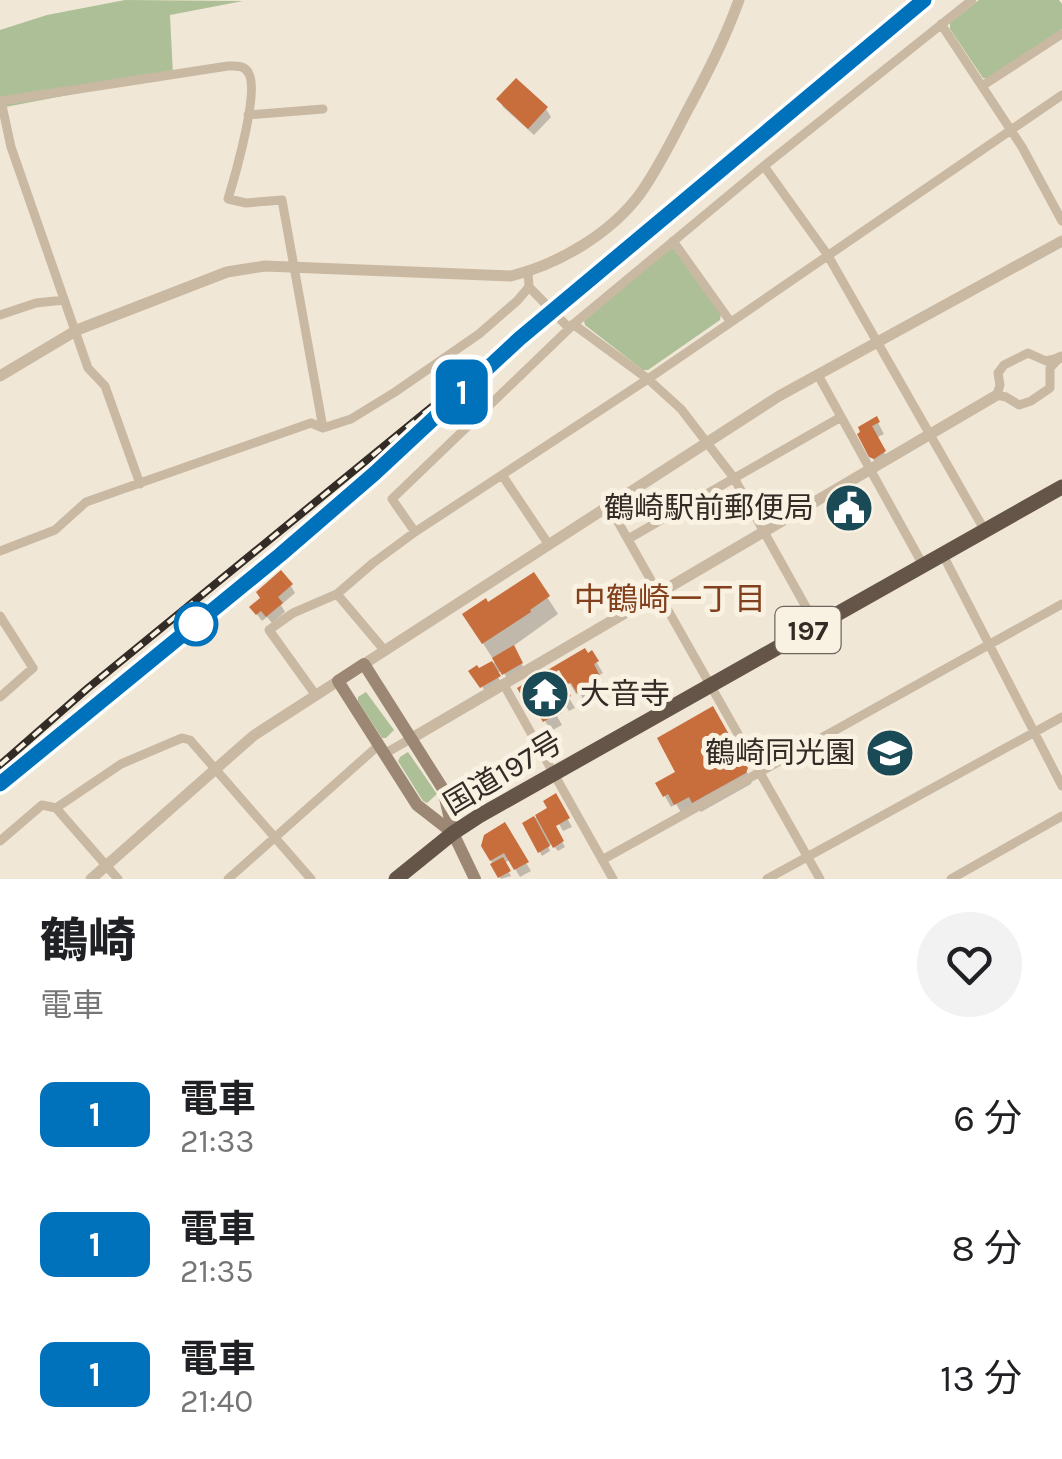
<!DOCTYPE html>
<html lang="ja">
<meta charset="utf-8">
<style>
body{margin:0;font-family:Karla,"Noto Sans JP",sans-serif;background:#f2f2f2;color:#202124;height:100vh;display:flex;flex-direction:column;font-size:38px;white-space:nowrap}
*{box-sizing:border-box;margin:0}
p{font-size:32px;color:#757577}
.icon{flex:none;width:55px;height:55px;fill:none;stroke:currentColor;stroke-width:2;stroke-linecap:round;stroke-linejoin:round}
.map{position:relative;height:879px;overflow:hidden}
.sheet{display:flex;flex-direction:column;background:#fff;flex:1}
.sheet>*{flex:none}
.badge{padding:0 20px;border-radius:15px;font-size:35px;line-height:65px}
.map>.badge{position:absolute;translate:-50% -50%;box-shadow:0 0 0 5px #fff}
.round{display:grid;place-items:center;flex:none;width:105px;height:105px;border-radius:52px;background:#f2f2f2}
.head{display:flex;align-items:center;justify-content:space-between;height:170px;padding:0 40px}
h1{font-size:48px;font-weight:800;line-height:75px}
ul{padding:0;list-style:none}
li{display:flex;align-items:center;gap:30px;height:130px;padding:0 40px}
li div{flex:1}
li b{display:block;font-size:38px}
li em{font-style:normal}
li .badge{min-width:110px;font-weight:700;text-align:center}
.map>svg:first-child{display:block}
</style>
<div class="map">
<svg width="1062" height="879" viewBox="0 0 1062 879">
<rect width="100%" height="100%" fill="#f1e7d6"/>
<!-- green -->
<path fill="#adbf96" d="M125 0 243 1 170 15 173 75 0 108V30L47 15Z
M979 0H1059L1062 4V29L988 79 983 78 950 29V23Z
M670 248 677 249 721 314 720 320 648 370H643L585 325 584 321Z
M366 692 394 730 386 738H382L358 701V697Z
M408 752 437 794 427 803 423 801 398 761 400 757Z"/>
<!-- shadow -->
<path fill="#0003" d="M499 99 546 109 551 117 534 135 503 107Z
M876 419 884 434 876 438 890 463 878 468 860 435Z
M866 493 872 505 849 519 838 500 859 497Z
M533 575 558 614 512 647 524 668 507 678 502 670 496 674 501 682 485 691 472 672H479L495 662 475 631 487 605Z
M291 586 295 593 281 605 285 612 272 623 267 617 262 621 252 608Z
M591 653 603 673 598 676 605 690 585 703 580 693 576 694 559 665Z
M557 678 575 708 569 711 557 691 551 695 562 713 557 716 562 725 551 731 538 709 533 711 520 689Z
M712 709 752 781 751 784 701 812 697 806 682 814 676 804 671 807 658 784 679 773Z
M555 797 572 827 563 831 546 802Z
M545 812 565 847 558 851 552 844 548 846 550 851 542 856 525 824Z
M504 826 531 871 520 877 510 860 504 863 511 876 501 879 483 846Z"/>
<!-- building -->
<path fill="#c86e3d" d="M516 78 548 107 528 129 496 99Z
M877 416 880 422 872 426 886 451 874 459 869 457 857 434 860 432 858 427Z
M855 487 860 494 866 490 872 500 844 516 835 499Z
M281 570 293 584 278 597 283 603 266 617 261 611 256 615 249 607 260 598 256 592Z
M534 572 550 596 530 610 531 612 482 644 462 614 486 598 488 602Z
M514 645 523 663 502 675 492 658Z
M585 648 588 653 592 650 599 661 594 664 601 678 577 693 571 683 567 684 559 670 552 674 553 677 558 674 571 696 561 701 549 682 547 683 558 701 553 705 558 713 543 722 529 699 526 701 524 700 517 688Z
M492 661 501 676 480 688 468 671 477 665 479 668Z
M713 706 748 768 746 773 692 803 689 797 674 805 668 794 663 797 655 783 675 772 657 738Z
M556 793 570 818 556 826 564 841 553 848 535 815 547 808 543 801Z
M534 816 550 846 538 853 522 823Z
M505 822 529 862 514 870 504 853 490 861 481 846 484 835Z
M503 857 511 871 498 878 490 864Z"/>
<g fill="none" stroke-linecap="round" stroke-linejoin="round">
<!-- minor -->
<path stroke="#c9b8a2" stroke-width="9" d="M941 24 1022 147 1062 221
M982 86 1062 34
M248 115 323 109
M764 166 827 254 985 531
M673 241 730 321
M529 287 569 328
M0 315 36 303 64 300
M573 324 648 379 681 409 734 478 816 625
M1028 353 1046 361 1059 358 1050 368V388L1031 401 1019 405 1006 397 997 395 1000 385 998 373 1004 365Z
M818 375 923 565
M502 475 549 545
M140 484 105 386 88 368 11 147 1 101 228 66C237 66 245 65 249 74 259 93 235 176 228 199L246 203 282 200 323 428
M609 506 820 879
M415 532 392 499 576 322 764 166 972 0
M628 539 841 417
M0 551 55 530 86 502 311 423 323 428 351 419 395 392 479 334 517 301 529 287 528 272
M943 555 1062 786
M337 594 373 563 415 532 648 379 1062 95
M0 616 33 668 0 697
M504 685 613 879
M315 694 269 630 293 613 337 594 385 651
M384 754 412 738
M56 808 121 764 182 738 190 740 311 879
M0 841 42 805 56 808 118 879
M602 860 1062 604
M228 879 379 745
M767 879 1062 717
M951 879 1062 816"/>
<!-- tertiary -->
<path stroke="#c9b8a2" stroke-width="11" d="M1059 358 1062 357
M0 376 77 330 227 272 265 266 511 276C559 264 610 234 640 194 658 169 672 140 686 113 707 74 724 41 739 0
M364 664 779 396 1062 241
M412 738 997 395
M91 879 253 736 338 681"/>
<!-- secondary -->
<path stroke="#9c8774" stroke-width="12" d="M453 833 417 805 338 681 364 664 443 789 453 833 475 879"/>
<!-- trunk -->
<path stroke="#655548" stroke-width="15" d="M396 879 453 833 479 816 1062 487"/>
<!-- rail casing -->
<g stroke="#332b25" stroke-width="8">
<path id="rail" d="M0 765 88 688 455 388 524 335 924 0
M0 784 281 555 406 445"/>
</g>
<!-- rail -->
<use href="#rail" stroke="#f9f1e2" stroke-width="4" stroke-dasharray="11" stroke-linecap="butt"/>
</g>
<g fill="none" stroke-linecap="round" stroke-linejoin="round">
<!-- line casing -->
<g stroke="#fff" stroke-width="22">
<path id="line" d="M0 784 280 555 375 473 519 339 924 0"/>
</g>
<!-- line -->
<use href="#line" stroke="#0072bc" stroke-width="15"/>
</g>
<!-- icons -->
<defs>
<g id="civic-disc" transform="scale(2.5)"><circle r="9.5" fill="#1a4a55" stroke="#f9f1e2"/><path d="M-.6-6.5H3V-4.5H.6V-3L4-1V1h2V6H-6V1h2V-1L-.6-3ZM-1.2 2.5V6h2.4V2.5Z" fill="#fff"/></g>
<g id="temple-disc" transform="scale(2.5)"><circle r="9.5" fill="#1a4a55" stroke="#f9f1e2"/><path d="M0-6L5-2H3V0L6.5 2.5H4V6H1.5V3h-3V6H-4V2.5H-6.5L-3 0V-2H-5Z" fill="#fff"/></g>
<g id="school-disc" transform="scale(2.5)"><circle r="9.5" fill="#1a4a55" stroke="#f9f1e2"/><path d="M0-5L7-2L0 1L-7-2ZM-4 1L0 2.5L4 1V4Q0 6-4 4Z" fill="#fff"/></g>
</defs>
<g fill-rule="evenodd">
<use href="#civic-disc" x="849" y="508"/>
<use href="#temple-disc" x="545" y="694"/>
<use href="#school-disc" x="890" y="753"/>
</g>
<!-- markers -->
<circle fill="#fff" stroke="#0072bc" stroke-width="5" cx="196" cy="624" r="20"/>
<g text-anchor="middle" stroke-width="10" stroke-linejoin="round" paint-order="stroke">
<!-- shield labels -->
<rect fill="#f9f1e2" stroke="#6e665e" stroke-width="2.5" x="775.5" y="607" width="65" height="46" rx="8"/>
<g font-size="28" font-weight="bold" fill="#332b25">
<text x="808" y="640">197</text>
</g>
<!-- poi labels -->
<g font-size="30" fill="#332b25" stroke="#f9f1e2" text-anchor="end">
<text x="814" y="518">鶴崎駅前郵便局</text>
<text x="580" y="704" text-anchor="start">大音寺</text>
<text x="855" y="763">鶴崎同光園</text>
</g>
<!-- street labels -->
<g font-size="30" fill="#332b25" stroke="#f9f1e2">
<text transform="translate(503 773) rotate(-31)" y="10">国道197号</text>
</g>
<!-- neighbourhood labels -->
<g font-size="32" fill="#83401d" stroke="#f9f1e2">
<text x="670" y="610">中鶴崎一丁目</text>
</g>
</g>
</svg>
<b class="badge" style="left:462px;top:392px;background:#0072bc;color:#fff">1</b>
</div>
<section class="sheet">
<div class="head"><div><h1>鶴崎</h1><p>電車</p></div><a class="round"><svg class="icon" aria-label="heart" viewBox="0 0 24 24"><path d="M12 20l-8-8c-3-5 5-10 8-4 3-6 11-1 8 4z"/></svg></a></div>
<ul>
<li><span class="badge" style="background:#0072bc;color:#fff">1</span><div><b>電車</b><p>21:33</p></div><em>6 分</em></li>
<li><span class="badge" style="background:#0072bc;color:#fff">1</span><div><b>電車</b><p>21:35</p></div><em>8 分</em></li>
<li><span class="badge" style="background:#0072bc;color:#fff">1</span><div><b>電車</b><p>21:40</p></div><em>13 分</em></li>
</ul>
</section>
